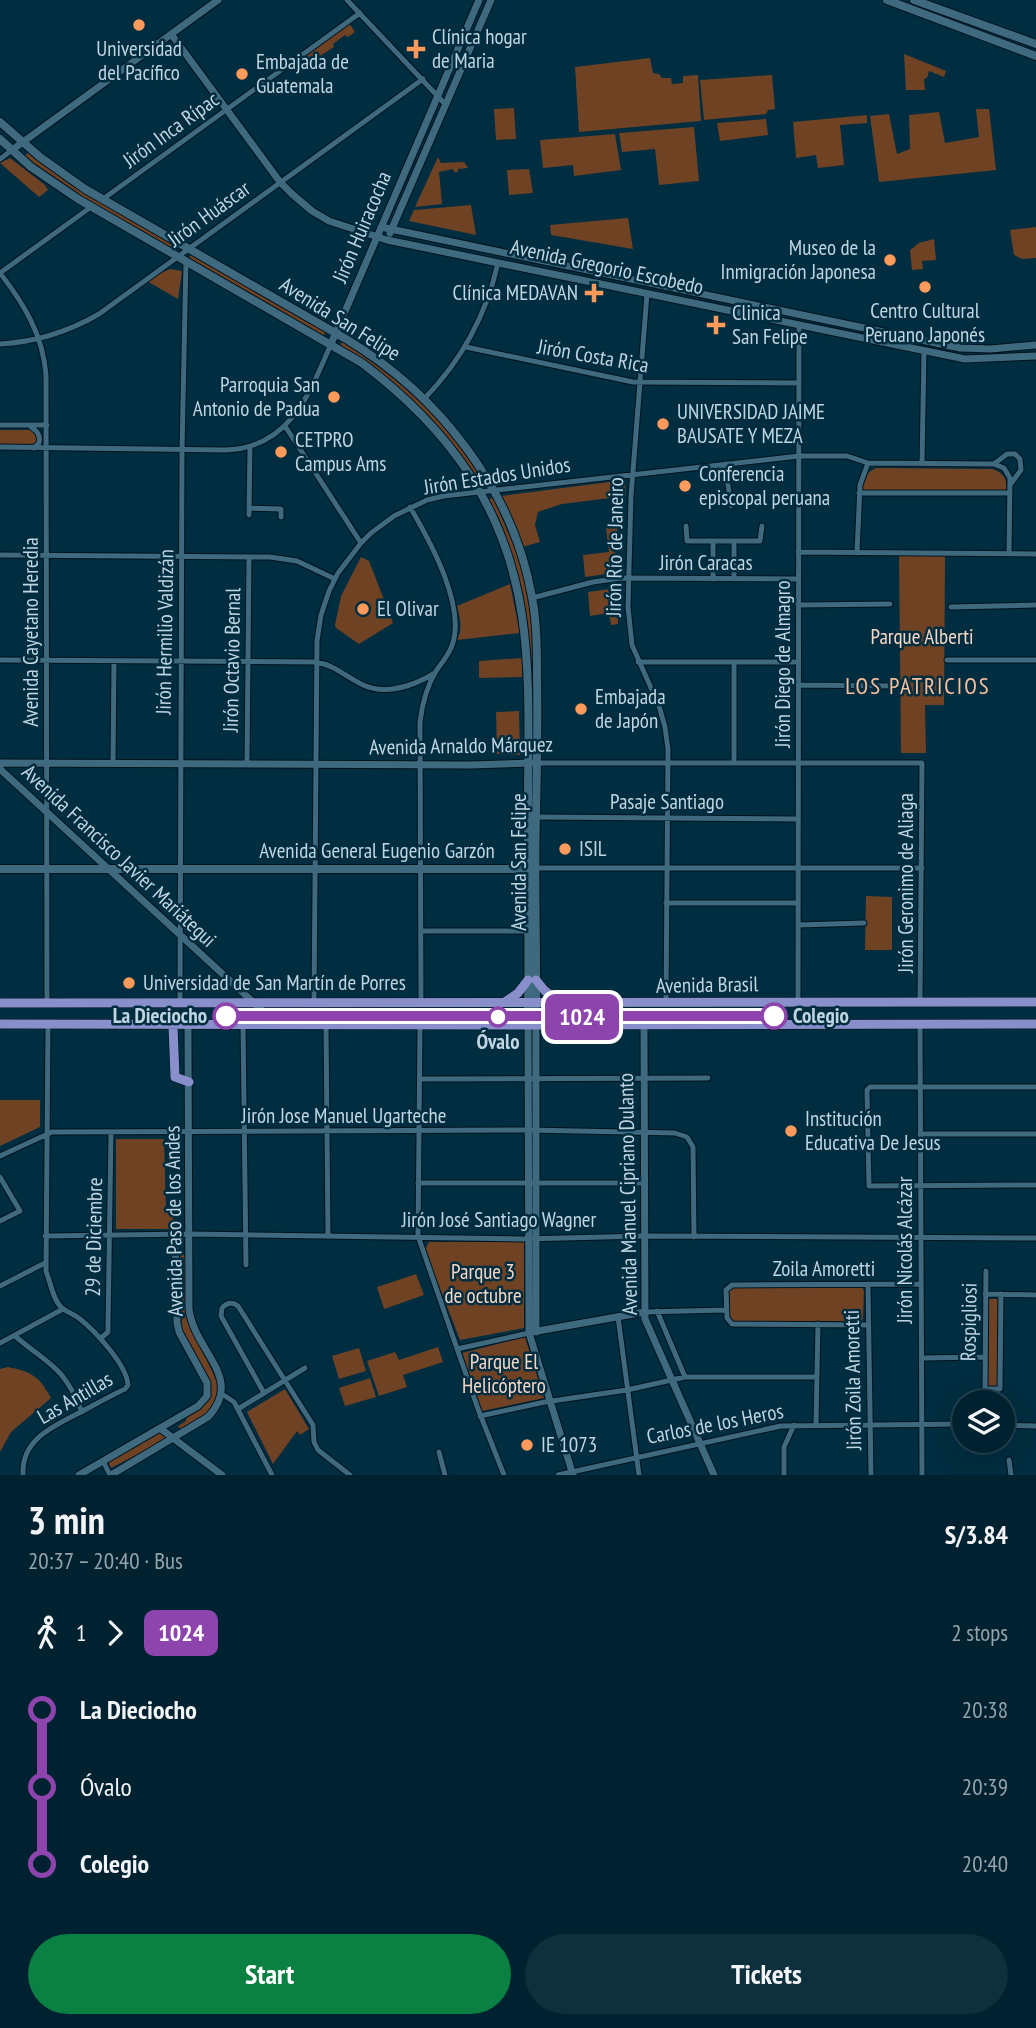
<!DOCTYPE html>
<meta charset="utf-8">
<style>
body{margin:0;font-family:"PT Sans Narrow",sans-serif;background:#0e2f3c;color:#f1f3f6;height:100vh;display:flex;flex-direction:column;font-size:26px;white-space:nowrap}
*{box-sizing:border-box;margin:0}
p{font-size:23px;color:#95a4ab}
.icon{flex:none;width:38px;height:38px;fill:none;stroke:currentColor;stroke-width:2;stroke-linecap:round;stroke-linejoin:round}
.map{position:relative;height:1475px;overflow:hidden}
.drawer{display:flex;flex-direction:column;background:#002230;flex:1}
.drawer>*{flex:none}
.badge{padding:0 14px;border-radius:10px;font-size:24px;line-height:46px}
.controls{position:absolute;left:952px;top:1390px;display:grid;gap:14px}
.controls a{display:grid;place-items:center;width:63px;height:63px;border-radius:50%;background:#002230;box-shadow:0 7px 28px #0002,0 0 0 2px #223f4c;font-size:35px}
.map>.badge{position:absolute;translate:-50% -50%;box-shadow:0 0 0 4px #fff}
.legs{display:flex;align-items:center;gap:10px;height:77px;padding:0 28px;font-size:23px}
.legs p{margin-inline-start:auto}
.headline{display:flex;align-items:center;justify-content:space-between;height:119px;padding:0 28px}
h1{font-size:38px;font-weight:800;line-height:52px}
.button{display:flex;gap:14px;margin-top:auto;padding:14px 28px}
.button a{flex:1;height:80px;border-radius:42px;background:#0b8043;color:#fff;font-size:28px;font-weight:800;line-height:80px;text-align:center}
.button a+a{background:#0e2f3c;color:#f1f3f6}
ul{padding:0 28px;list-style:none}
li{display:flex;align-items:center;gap:24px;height:77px;font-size:26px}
li i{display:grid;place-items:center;width:10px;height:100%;margin:0 9px;background:currentColor}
li i::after{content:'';width:18px;height:18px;margin:-9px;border:5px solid;border-radius:50%;background:#002230}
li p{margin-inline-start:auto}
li:first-child i{background:linear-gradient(#0000 50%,currentColor 0)}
li:last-child i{background:linear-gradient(currentColor 50%,#0000 0)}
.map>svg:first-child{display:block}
</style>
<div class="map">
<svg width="1036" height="1475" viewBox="0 0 1036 1475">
<rect width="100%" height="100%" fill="#002d40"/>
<!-- green -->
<path fill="#704224" d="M349 23 355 32 348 37 345 35 333 44 334 47 320 56 316 64 296 74 288 65Z
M904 54 946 71 944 77 929 71 927 78 924 79 925 90H906Z
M650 58 653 73 659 74 662 78H671L672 84 683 83V76L698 75 701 121 579 132 575 67Z
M772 75 775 109 768 110 766 114 704 120 700 80Z
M514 108 516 139 496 140 494 109Z
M976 109H989L996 170 879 182 870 116 889 114 897 154 910 149 909 115 939 112 945 143 979 137Z
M867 115V123L840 125 844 165 818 168 816 155 796 158 793 122Z
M766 119 768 135 720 141 717 123Z
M694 127 699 181 659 185 655 149 622 152 619 133Z
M615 134 621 170 574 176 573 165 543 168 540 140Z
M28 153 69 184 175 246 169 251 78 199 22 158Z
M438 157 441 163 464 162 468 168 458 169V172H454L453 169 439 172 442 204 415 207Z
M10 158 45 185 48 190 39 197 0 163Z
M529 169 533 193 509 195 507 170Z
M471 205 476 235 409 221 414 210Z
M628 218 633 249 551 235 550 225Z
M1036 227V258L1022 259 1014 255 1010 230Z
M934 239 936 260 922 261 923 269 912 270 910 250 919 243Z
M192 255 326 332 322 338 185 260Z
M170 269 182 271 178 299 145 280Z
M342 342C400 379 448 422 483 482L476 484 424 415 339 349Z
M0 430H32L38 440 32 446H0Z
M876 468 992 469C1004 472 1009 482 1005 492H862C862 480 864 474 876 468Z
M625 480 626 496 562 504 538 512 535 525 540 542 522 547 501 496Z
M493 498C504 523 516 548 523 574 539 632 533 694 533 753H530L522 605 485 500Z
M618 526 613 573 585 577 583 555 609 552 606 528Z
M899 556H945L944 705H925L926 753H901Z
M361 557 369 561 393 623 359 644 336 628 335 625 341 596Z
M510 584 520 633 457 640C463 629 460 617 457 606Z
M618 588V624L611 625 609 613 590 616 588 592Z
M522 658V677L479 678V661Z
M519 711 520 755 497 754 496 712Z
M866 896 892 897V950H865Z
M0 1100H40V1127L0 1146Z
M116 1139H164L166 1209 181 1229H116Z
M429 1242H524V1328L460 1340 425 1250Z
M180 1255H188L189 1325 219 1385 218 1397 206 1415 181 1430 178 1426 186 1421 187 1416C202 1408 213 1400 209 1382L182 1330Z
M416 1274 424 1295 384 1309 377 1287Z
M732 1287H862L864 1291 863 1318 861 1321H733L730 1319 729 1290Z
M987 1299H998L997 1387H987Z
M525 1337 544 1398 482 1411 462 1353Z
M438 1347 443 1362 403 1375 407 1387 379 1396 367 1361 395 1352 399 1360Z
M359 1348 366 1371 339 1379 332 1356Z
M8 1367C32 1372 39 1376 51 1398L11 1432 0 1452V1369Z
M370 1378 376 1397 345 1406 339 1388Z
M285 1389 309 1429 300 1435 297 1431 273 1464 247 1412Z
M159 1432 166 1437 165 1440 111 1468 108 1462Z"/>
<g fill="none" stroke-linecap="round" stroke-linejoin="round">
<!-- minor casing -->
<g stroke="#01141e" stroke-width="7">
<path id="minor" d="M347 0 446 105
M0 159 12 150
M103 199 360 13
M0 273C24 304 43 335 46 375L47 1004
M0 273 91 207
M647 294 631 496 628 607 632 645 659 706 665 727 668 749 666 1004
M0 344C36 342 68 332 99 314L423 79
M466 347 633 382 799 383
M424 399C462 360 486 316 498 263
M0 425H47
M30 426C37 431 41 435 39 443L34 448
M285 426 361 543
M0 447 224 450C289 449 309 395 331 344
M725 464 731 506
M922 464 924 351
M994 464 1007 454H1015L1020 459 1021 470 1010 485
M859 493H1010
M410 507C430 541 468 609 451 648 447 657 441 664 436 671 427 686 422 705 420 722L421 1004
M249 508 281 509V517
M249 515 250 447
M686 526 687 541H760L762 526
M734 541V579
M798 552 1036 554
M857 553 860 485 868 463
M0 555 270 557 297 561 335 579
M713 579V541
M532 598 593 582 621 578 798 579
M798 605 890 604
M951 607 1036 605
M0 660 316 662C334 665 345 676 361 684 385 696 413 686 435 673
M947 660H1036
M638 662H798
M798 685 895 686
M537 763H922L920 1003
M734 763V662
M113 764 114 661
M247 764 249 557
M536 817 798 819
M536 868H922
M666 903H798
M798 925 864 923
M422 931H528
M798 1001 799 326
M180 1003 182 450 186 261
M314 1003 317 641 321 615 329 591 338 573 361 543 371 533 394 516 427 500 444 496 799 456H847L868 463 994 464 1004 468 1010 478 1009 554
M326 1024 328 1234
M920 1024 922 1475
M243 1025 246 1265
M420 1025 418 1236 478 1409 504 1475
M420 1079 708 1078
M1036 1087H870L867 1090 869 1186 1036 1185
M920 1134H1036
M0 1156 52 1132 527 1130 675 1133 687 1137 693 1147 694 1237
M0 1177 20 1211 0 1221
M418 1183H643
M45 1236 190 1234 523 1239 644 1236 1036 1238
M986 1271 985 1389H1000L1001 1294
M868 1284 871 1475
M0 1286 45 1263
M985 1294 1036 1295
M657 1311 685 1377
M645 1312 726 1310
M618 1317 639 1475
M868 1325 732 1324 727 1318 726 1290 732 1285 921 1284
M15 1336C50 1366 63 1365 82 1412
M101 1338 108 1332V1328L111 1132
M0 1343 63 1309
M457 1349 529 1333
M922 1358 984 1357
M264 1393 221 1316 222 1308C227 1302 233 1302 238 1306L313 1425 314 1442 318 1450 350 1475
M222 1394 234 1402 272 1475
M238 1409 305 1368
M480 1416 545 1402 627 1390 685 1377H816
M816 1425 818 1324
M1003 1425 1036 1426
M439 1452 445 1475
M1009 1460 1011 1475
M103 1461 110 1475
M23 1475C21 1439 54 1426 81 1412 96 1404 110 1396 125 1389L128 1385C127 1365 95 1331 80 1319 74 1314 66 1312 61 1307 53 1300 50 1281 46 1271L48 1024
M558 1475 781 1426 964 1424
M784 1475V1447L794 1425"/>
</g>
<!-- tertiary casing -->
<g stroke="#01141e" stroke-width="9">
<path id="tertiary" d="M171 34 280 182 292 194 312 211 329 221 387 240 965 359 1036 356
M12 150 218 0
M381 227 960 348 991 349 1036 345
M390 233 491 0
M331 344 479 0
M0 763 470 765 531 763
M0 769 278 1025
M528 1025 529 1333 573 1475
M536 1025V1332
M644 1025 645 1319 714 1475
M532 1332 645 1312
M161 1429 222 1475
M79 1475 198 1406 207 1396V1383L179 1332 177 1323 175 1234
M111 1475 208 1417C245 1378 194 1351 189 1309L188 1026"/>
</g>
<!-- secondary casing -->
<g stroke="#01141e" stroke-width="10">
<path id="secondary" d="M887 0 1036 56
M914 0 1036 44
M0 122 40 157 85 189 346 339C438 394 513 489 532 597 537 623 537 650 537 676 538 722 537 768 536 814 534 884 537 955 536 1025
M0 139 31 167 78 199 362 363C448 428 506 506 522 616 531 677 528 740 528 802 528 876 529 951 528 1025
M0 869H532"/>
</g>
<!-- primary casing -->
<g stroke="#01141e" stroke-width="10">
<path id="primary" d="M536 980 545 991 559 1001
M505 1002 518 993 528 980
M0 1003 1036 1002
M0 1024C345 1026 691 1025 1036 1024
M173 1026 175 1077 189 1082"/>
</g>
<!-- minor -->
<use href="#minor" stroke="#3f697f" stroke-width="5"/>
<!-- tertiary -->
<use href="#tertiary" stroke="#3f697f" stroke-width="7"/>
<!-- secondary -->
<use href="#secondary" stroke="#3f697f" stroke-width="8"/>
<!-- primary -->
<use href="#primary" stroke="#888fca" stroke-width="9"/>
</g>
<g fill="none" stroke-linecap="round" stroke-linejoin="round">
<!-- line-1 casing -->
<g stroke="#fff" stroke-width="16">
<path id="line-1" d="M226 1016H774"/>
</g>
<!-- line-1 -->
<use href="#line-1" stroke="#8e44ad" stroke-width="10"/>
</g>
<!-- markers -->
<g fill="#ff9b5a" stroke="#002d40" stroke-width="2.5">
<circle cx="139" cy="25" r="7"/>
<path d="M412.5 38.5h7v7h7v7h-7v7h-7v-7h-7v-7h7z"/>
<circle cx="242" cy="74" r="7"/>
<circle cx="890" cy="260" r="7"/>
<circle cx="925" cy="287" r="7"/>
<path d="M590.5 282.5h7v7h7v7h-7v7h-7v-7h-7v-7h7z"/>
<path d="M712.5 314.5h7v7h7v7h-7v7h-7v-7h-7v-7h7z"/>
<circle cx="334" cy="397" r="7"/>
<circle cx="663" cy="424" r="7"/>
<circle cx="281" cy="452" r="7"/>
<circle cx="685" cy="486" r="7"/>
<circle cx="363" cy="609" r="7"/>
<circle cx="581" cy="709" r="7"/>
<circle cx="565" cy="849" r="7"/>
<circle cx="129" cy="983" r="7"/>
<circle cx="791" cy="1131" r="7"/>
<circle cx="527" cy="1445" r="7"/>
</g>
<g fill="#fff" stroke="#8e44ad" stroke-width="3.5">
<circle cx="226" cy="1016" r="12"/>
<circle cx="774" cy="1016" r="12"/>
<circle cx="498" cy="1017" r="9"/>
</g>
<g text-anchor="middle" stroke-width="5" stroke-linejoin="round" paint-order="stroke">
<!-- poi labels -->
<g font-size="21" fill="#bfd5e1" stroke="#002d40" text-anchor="start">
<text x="432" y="44">Clínica hogar<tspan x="432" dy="24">de Maria</tspan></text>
<text x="139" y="56" text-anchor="middle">Universidad<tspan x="139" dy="24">del Pacífico</tspan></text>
<text x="256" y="69">Embajada de<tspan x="256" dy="24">Guatemala</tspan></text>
<text x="876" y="255" text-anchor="end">Museo de la<tspan x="876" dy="24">Inmigración Japonesa</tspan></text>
<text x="578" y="300" text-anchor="end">Clínica MEDAVAN</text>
<text x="925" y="318" text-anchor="middle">Centro Cultural<tspan x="925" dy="24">Peruano Japonés</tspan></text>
<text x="732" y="320">Clinica<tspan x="732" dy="24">San Felipe</tspan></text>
<text x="320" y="392" text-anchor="end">Parroquia San<tspan x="320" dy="24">Antonio de Padua</tspan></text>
<text x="677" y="419">UNIVERSIDAD JAIME<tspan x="677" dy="24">BAUSATE Y MEZA</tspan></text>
<text x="295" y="447">CETPRO<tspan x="295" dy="24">Campus Ams</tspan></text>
<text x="699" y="481">Conferencia<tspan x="699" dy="24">episcopal peruana</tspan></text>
<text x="377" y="616">El Olivar</text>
<text x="595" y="704">Embajada<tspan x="595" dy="24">de Japón</tspan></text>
<text x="579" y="856">ISIL</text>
<text x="143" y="990">Universidad de San Martín de Porres</text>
<text x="805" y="1126">Institución<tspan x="805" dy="24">Educativa De Jesus</tspan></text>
<text x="541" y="1452">IE 1073</text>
</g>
<!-- street labels -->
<g font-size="21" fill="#bfd5e1" stroke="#002d40">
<text transform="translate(171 130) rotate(-36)" y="7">Jirón Inca Rípac</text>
<text transform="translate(209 214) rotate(-36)" y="7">Jirón Huáscar</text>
<text transform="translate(362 227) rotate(-67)" y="7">Jirón Huiracocha</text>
<text transform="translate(607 267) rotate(12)" y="7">Avenida Gregorio Escobedo</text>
<text transform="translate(340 319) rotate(32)" y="7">Avenida San Felipe</text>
<text transform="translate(593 356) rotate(10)" y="7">Jirón Costa Rica</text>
<text transform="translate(497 476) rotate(-9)" y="7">Jirón Estados Unidos</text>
<text transform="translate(615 547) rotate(-89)" y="7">Jirón Río de Janeiro</text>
<text x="706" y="570">Jirón Caracas</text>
<text transform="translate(31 632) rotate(-90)" y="7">Avenida Cayetano Heredia</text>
<text transform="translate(165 632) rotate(-89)" y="7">Jirón Hermilio Valdizán</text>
<text transform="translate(232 660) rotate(-89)" y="7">Jirón Octavio Bernal</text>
<text transform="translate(783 664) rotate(-90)" y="7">Jirón Diego de Almagro</text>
<text transform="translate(461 746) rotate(-1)" y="7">Avenida Arnaldo Márquez</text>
<text x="667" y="809">Pasaje Santiago</text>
<text x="377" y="858">Avenida General Eugenio Garzón</text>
<text transform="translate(119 856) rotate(43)" y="7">Avenida Francisco Javier Mariátegui</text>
<text transform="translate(519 862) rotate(-90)" y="7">Avenida San Felipe</text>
<text transform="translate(906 883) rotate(-90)" y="7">Jirón Geronimo de Aliaga</text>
<text transform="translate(707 985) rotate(-1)" y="7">Avenida Brasil</text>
<text x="344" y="1123">Jirón Jose Manuel Ugarteche</text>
<text transform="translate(628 1194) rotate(-91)" y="7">Avenida Manuel Cipriano Dulanto</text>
<text x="499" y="1227">Jirón José Santiago Wagner</text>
<text transform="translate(174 1221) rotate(-91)" y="7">Avenida Paso de los Andes</text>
<text transform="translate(94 1237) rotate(-89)" y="7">29 de Diciembre</text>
<text transform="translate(905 1250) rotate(-90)" y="7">Jirón Nicolás Alcázar</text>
<text x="824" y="1276">Zoila Amoretti</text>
<text transform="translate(969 1322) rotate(-89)" y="7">Rospigliosi</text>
<text transform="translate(853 1380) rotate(-91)" y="7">Jirón Zoila Amoretti</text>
<text transform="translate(75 1398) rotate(-30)" y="7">Las Antillas</text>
<text transform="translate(715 1424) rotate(-11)" y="7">Carlos de los Heros</text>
</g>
<!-- park labels -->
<g font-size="21" fill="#f7d7c4" stroke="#002d40">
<text x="922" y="644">Parque Alberti</text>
<text x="483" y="1279">Parque 3<tspan x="483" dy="24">de octubre</tspan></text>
<text x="504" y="1369">Parque El<tspan x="504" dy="24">Helicóptero</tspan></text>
</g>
<!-- stop labels -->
<g font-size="21" font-weight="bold" fill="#bfd5e1" stroke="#002d40" text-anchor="end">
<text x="207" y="1023">La Dieciocho</text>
<text x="793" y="1023" text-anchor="start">Colegio</text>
<text x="498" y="1049" text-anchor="middle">Óvalo</text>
</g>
<!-- neighbourhood labels -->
<g font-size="23" letter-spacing="2" fill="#f8bf9d" stroke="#002d40">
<text x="918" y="694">LOS PATRICIOS</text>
</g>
</g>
</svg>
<div class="controls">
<a><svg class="icon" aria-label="layers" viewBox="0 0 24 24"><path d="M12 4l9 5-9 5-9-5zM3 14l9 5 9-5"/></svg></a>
</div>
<b class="badge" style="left:582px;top:1017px;background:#8e44ad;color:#fff">1024</b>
</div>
<section class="drawer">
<div class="headline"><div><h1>3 min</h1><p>20:37 – 20:40 · Bus</p></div><b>S/3.84</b></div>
<div class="legs"><svg class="icon" aria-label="walk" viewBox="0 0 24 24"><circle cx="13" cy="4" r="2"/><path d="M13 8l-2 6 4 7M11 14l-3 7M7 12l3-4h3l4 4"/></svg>1<svg class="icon" aria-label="forward" viewBox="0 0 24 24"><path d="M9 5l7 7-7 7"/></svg><b class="badge" style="background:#8e44ad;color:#fff">1024</b><p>2 stops</p></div>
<ul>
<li><i style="color:#8e44ad"></i><b>La Dieciocho</b><p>20:38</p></li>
<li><i style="color:#8e44ad"></i><span>Óvalo</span><p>20:39</p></li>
<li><i style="color:#8e44ad"></i><b>Colegio</b><p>20:40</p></li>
</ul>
<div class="button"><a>Start</a><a>Tickets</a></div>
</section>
